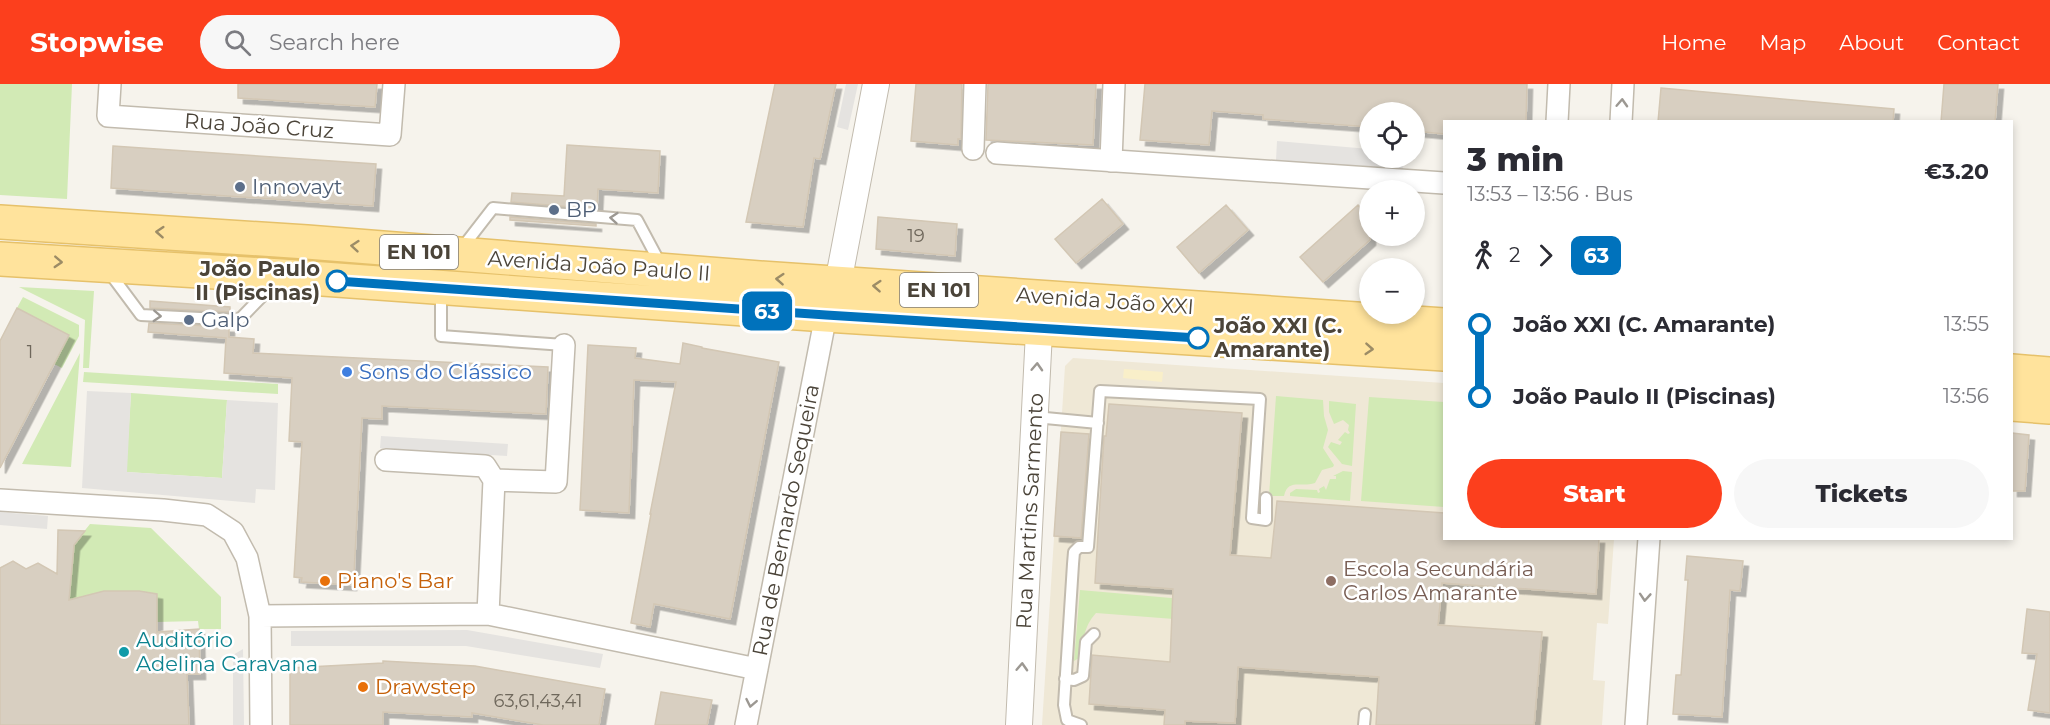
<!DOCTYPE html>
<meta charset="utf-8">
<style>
body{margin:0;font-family:Montserrat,sans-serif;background:#f7f7f7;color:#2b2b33;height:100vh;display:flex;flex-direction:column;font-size:22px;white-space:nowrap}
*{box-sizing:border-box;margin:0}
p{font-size:20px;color:#7c7c81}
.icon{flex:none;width:33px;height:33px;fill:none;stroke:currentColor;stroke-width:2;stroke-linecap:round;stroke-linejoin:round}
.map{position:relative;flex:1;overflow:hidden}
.sheet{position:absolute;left:1443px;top:36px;width:570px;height:420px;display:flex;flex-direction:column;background:#fff;border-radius:0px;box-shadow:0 3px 9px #0003}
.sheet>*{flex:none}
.badge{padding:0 12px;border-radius:9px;font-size:21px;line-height:39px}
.tools{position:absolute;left:1359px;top:18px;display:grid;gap:12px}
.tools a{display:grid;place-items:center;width:66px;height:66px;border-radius:50%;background:#fff;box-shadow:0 3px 9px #0003;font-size:30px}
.map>.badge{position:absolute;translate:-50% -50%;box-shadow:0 0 0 3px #fff}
.legs{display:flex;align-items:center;gap:9px;height:66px;padding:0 24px;font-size:20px}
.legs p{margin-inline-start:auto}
.overview{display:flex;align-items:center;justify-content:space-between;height:102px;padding:0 24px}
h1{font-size:33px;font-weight:800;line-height:45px}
.action{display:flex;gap:12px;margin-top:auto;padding:12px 24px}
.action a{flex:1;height:69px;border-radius:36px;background:#fc3f1d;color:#fff;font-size:24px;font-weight:800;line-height:69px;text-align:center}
.action a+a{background:#f7f7f7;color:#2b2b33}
ul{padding:0 24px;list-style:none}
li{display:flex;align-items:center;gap:21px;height:72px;font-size:22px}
li i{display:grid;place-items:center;width:9px;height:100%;margin:0 8px;background:currentColor}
li i::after{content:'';width:15px;height:15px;margin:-8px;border:4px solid;border-radius:50%;background:#fff}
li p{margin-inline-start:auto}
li:first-child i{background:linear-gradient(#0000 50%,currentColor 0)}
li:last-child i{background:linear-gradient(currentColor 50%,#0000 0)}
header{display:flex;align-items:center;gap:36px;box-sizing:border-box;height:84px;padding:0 30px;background:#fc3f1d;color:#fff}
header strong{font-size:28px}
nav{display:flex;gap:33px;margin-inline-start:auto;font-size:21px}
.search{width:420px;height:54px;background:#f7f7f7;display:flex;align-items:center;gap:15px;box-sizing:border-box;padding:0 21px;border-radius:33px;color:#7c7c81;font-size:22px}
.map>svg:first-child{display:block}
</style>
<header>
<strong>Stopwise</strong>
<div class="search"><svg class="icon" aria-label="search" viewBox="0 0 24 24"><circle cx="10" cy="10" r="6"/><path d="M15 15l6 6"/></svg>Search here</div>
<nav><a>Home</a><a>Map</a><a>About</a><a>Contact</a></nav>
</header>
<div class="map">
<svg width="2050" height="641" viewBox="0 0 2050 641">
<defs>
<filter id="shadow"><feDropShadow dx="5.5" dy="5.5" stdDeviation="0" flood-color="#0004"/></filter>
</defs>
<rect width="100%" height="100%" fill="#f6f3ec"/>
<!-- education -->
<path fill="#efe8d6" d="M1073 274 1444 299V454L1614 455 1608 540 1597 539 1593 596 1605 597 1602 641H1042L1065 282Z"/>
<!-- green -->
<path fill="#d2eab5" d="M0 0H72L67 115 0 111Z
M19 203 94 207 89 284H83L85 236Z
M23 213 79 241V252L62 284 54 280 69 251 17 224Z
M80 269 71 383 22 380Z
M84 288 278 300V310L83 298Z
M131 309 227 316 222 394 126 388Z
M1276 312 1323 316 1324 332 1328 346 1323 364 1334 381 1333 383 1322 386 1315 399C1301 404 1288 394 1284 412H1269Z
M1369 313 1444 318V423L1361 417Z
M1329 317 1356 320 1352 382 1342 380 1328 363 1331 358 1340 361 1342 358 1338 356 1345 348 1348 350 1350 349 1348 346 1349 341 1343 336 1334 340 1329 328Z
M1343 387 1352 388 1350 417 1290 412V409L1296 405 1317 406 1318 409 1320 408 1319 405 1324 402 1326 406 1330 395H1336V392H1333Z
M90 440 151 444 221 513V545H199L198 537 157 538V510L139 507H104L68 532 74 455H78Z
M1080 506 1228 519 1226 539 1096 529C1083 543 1084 557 1079 574L1074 577Z"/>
<!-- sand -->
<path fill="#f9efc9" d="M1124 285 1163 288 1162 298 1123 294Z"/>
<!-- parking -->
<path fill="#e5e3e0" d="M846 0H858L848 46 837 43Z
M1277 57 1369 65 1370 74H1402L1403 87 1276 76Z
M87 307 131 309 127 388 222 394 227 316 278 319 275 406 256 405 255 419 82 404Z
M381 352 508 360 507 372 380 364Z
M0 428 48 432 47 445 0 441Z
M467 546 603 570 600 584 466 562H291V547Z
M243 565 244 641H233V571Z"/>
<!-- building -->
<path fill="#d8cfc1" stroke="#d3c7b4" stroke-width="1.5" filter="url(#shadow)" d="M238 0H377L375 23 238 14Z
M775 0H836L820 75 814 74 803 143 746 138Z
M916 0H962L961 55H958V61L911 57Z
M988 0H1096L1093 61 986 56Z
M1145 0H1527L1526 38H1444V50L1414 47V28H1370V43L1263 35V31L1212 27 1209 61 1140 56Z
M1944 0H1998L1995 38H1941Z
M1661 4 1894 25 1893 38H1658Z
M567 61 660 67 658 109 598 105 597 125 511 118 512 109 564 112Z
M113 62 376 80 373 122 111 104Z
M1102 115 1123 140 1076 179 1055 155Z
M1226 121 1248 146 1199 189 1177 163Z
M1358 121 1370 134V156L1323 198 1300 173Z
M510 133 596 140V142L510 136Z
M878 133 957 140 955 172 876 165Z
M150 217 230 223V228L150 224Z
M17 224 69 251 0 384V257Z
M149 239 229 243V253L254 255 253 269 548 283 546 330 382 322V335L362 334 354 491H351V501L301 498 302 494 294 493 302 358 289 357 292 294 224 289 226 254 148 248Z
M683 259 702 263V264L779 278 730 535 654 520 650 543 631 539 651 430H650L676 298 634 296 629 429 580 426 588 261 636 264 635 274 680 280Z
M1109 320 1242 329 1230 471 1271 474 1277 417 1444 429V454H1599L1596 510 1442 499 1438 541 1542 548 1534 641H1376L1379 593 1238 583 1235 639 1185 637V641H1164L1165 626 1089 620 1092 571 1170 578 1173 505 1095 499 1104 352H1106Z
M1061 348 1089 350 1081 454 1054 452Z
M2012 349 2029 351 2025 407H2012Z
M58 446 85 447 74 461 69 516 104 507H139L157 510V548L199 545 200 590H187L189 641H0V484L13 477 26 485 38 479 57 490Z
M1687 472 1743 477 1740 507 1730 506 1722 633 1673 630 1676 591H1681L1688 496H1685Z
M2027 525 2050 528V629L2028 626 2037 570 2022 569Z
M383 577 475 582 605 605 599 641H543L472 629V633L383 628V641H290V584L383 579Z
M661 608 712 616 707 641H655Z"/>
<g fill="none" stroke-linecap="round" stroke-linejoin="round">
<!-- service casing -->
<g stroke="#c2bbae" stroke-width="14">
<path id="service" d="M462 164 493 124 637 136 661 181
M109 188 141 231 239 236 275 199
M441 208V252L564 261
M1035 333 1098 339
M1065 595 1074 596 1083 592 1086 558 1094 550
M1081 641 1067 636 1064 621 1073 480 1074 468 1079 463H1088L1100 307 1260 315 1252 434 1266 436V414
M1364 641 1365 630"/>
</g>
<!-- minor casing -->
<g stroke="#c2bbae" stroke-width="24">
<path id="minor" d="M110 0 108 32 390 51 394 0
M1557 38 1559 0
M1621 38 1623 0
M973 65 975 0
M997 69 1444 99
M1111 77 1114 0
M386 376 485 382 494 396
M0 416 163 426 207 431 233 448 247 474 260 532 261 641
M488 530 494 396 556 398 564 261
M260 532 488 530 757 585
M746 641 826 231
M1636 641 1649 454"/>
</g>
<!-- tertiary casing -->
<g stroke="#c2bbae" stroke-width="28">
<path id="tertiary" d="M838 199 876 0
M1019 641 1040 228"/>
</g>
<!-- primary casing -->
<g stroke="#e6c16a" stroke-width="36">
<path id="primary" d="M0 138 307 158 747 193 1444 241
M0 175 281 192 826 231 1444 270
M2012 287 2050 290
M2012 320 2050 323"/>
</g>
<!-- service -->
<use href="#service" stroke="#fff" stroke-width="10"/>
<!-- minor -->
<use href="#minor" stroke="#fff" stroke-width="21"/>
<!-- tertiary -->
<use href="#tertiary" stroke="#fff" stroke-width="26"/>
<!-- primary -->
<use href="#primary" stroke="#ffe39c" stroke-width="33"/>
</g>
<!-- one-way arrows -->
<defs><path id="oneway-chevron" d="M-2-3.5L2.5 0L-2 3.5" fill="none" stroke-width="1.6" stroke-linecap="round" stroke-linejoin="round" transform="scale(1.5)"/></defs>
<g stroke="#9c9892">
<use href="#oneway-chevron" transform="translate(1622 19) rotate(-87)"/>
<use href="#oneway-chevron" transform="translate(614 134) rotate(-175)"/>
<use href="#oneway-chevron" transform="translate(157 232) rotate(3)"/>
<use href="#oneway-chevron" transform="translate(1037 283) rotate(-87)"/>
<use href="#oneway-chevron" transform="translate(1645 513) rotate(94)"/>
<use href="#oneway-chevron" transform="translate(1022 583) rotate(-87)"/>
<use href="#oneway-chevron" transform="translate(751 619) rotate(101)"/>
</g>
<g stroke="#9c8c66">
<use href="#oneway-chevron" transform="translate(160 148) rotate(-176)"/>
<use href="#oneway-chevron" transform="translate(355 162) rotate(-175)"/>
<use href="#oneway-chevron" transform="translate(58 178) rotate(3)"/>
<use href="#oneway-chevron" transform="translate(780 195) rotate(-176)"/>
<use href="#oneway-chevron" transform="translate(877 202) rotate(-176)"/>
<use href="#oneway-chevron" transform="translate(1369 265) rotate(4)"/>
</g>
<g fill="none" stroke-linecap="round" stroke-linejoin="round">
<!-- line-1 casing -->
<g stroke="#fff" stroke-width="14">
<path id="line-1" d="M337 197 826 231 1198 254"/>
</g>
<!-- line-1 -->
<use href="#line-1" stroke="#0072bc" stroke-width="9"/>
</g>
<!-- markers -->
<g fill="#5c6f8a" stroke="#fff" stroke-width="2">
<circle cx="240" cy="103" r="6"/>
<circle cx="554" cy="126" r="6"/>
<circle cx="189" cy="236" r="6"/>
</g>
<g fill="#fff" stroke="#0072bc" stroke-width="3">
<circle cx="337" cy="197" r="10"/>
<circle cx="1198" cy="254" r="10"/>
</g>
<circle fill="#3f7fe0" stroke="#fff" stroke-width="2" cx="347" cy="288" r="6"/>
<g fill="#e8710a" stroke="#fff" stroke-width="2">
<circle cx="325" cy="497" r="6"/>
<circle cx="363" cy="603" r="6"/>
</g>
<circle fill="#8d6e63" stroke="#fff" stroke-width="2" cx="1331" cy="497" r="6"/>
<circle fill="#0f9aa8" stroke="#fff" stroke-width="2" cx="124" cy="568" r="6"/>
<g text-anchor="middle" stroke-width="5" stroke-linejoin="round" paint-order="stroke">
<!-- number labels -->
<g font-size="18" fill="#6e675b">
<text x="916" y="158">19</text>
<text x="30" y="274">1</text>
<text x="538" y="623">63,61,43,41</text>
</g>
<!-- shield labels -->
<g fill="#fff" stroke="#817c74" stroke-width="1.5">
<rect x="380" y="151" width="78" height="34" rx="4.5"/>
<rect x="900" y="189" width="78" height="34" rx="4.5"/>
</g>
<g font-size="20" font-weight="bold" fill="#4b4439">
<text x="419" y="175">EN 101</text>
<text x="939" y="213">EN 101</text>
</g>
<!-- street labels -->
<g font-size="21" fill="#4b4439" stroke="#fff">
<text transform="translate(259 42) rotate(4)" y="7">Rua João Cruz</text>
<text transform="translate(599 182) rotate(4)" y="7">Avenida João Paulo II</text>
<text transform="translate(1105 217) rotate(4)" y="7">Avenida João XXI</text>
<text transform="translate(1030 427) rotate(-87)" y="7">Rua Martins Sarmento</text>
<text transform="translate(786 436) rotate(-79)" y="7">Rua de Bernardo Sequeira</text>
</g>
<!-- service labels -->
<g font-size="21" fill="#4e5e75" stroke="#fff" text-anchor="start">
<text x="252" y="110">Innovayt</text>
<text x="566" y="133">BP</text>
<text x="201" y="243">Galp</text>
</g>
<!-- stop labels -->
<g font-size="21" font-weight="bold" fill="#4b4439" stroke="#fff" text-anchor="end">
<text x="320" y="192">João Paulo<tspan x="320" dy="24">II (Piscinas)</tspan></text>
<text x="1214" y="249" text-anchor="start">João XXI (C.<tspan x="1214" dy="24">Amarante)</tspan></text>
</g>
<!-- shop labels -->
<g font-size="21" fill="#366cbe" stroke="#fff" text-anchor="start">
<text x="359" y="295">Sons do Clássico</text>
</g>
<!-- education labels -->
<g font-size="21" fill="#785e54" stroke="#fff" text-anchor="start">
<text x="1343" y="492">Escola Secundária<tspan x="1343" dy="24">Carlos Amarante</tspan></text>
</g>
<!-- food labels -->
<g font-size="21" fill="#c56008" stroke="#fff" text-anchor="start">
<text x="337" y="504">Piano's Bar</text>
<text x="375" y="610">Drawstep</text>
</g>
<!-- culture labels -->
<g font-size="21" fill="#0d838f" stroke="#fff" text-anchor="start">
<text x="136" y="563">Auditório<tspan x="136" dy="24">Adelina Caravana</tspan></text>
</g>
</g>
</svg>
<div class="tools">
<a><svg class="icon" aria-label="locate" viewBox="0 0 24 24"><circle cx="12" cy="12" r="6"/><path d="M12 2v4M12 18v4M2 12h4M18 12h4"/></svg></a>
<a>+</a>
<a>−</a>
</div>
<b class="badge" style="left:767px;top:227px;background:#0072bc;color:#fff">63</b>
<section class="sheet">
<div class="overview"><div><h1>3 min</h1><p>13:53 – 13:56 · Bus</p></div><b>€3.20</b></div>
<div class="legs"><svg class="icon" aria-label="walk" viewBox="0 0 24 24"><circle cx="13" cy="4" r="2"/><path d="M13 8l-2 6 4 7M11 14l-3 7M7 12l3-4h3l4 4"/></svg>2<svg class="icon" aria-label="forward" viewBox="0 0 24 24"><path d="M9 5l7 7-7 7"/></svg><b class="badge" style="background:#0072bc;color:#fff">63</b></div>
<ul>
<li><i style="color:#0072bc"></i><b>João XXI (C. Amarante)</b><p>13:55</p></li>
<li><i style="color:#0072bc"></i><b>João Paulo II (Piscinas)</b><p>13:56</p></li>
</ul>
<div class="action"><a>Start</a><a>Tickets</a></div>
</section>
</div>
